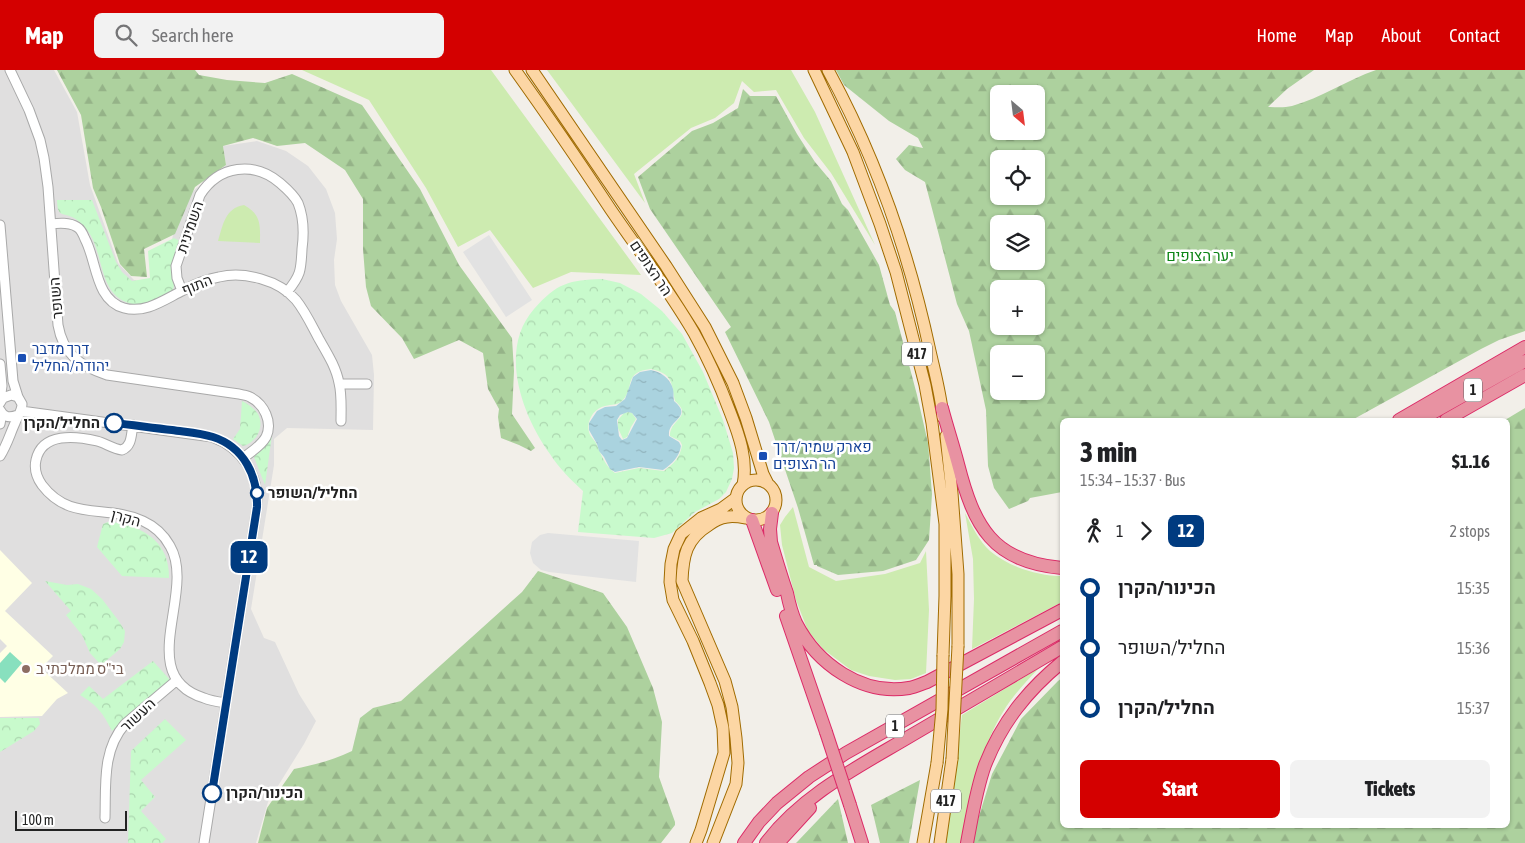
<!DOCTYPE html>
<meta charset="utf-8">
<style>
body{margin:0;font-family:"Asap Condensed",Heebo,sans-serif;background:#f2f2f2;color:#202124;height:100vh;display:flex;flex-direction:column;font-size:19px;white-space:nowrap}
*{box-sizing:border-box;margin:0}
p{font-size:16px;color:#757577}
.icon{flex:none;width:28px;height:28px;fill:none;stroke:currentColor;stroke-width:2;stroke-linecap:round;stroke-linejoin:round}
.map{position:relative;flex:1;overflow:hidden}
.side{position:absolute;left:1060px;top:348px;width:450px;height:410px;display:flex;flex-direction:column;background:#fff;border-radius:8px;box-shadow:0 1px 4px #0004}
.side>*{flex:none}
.badge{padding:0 10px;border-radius:8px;font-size:18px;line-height:32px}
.needle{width:32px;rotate:152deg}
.buttons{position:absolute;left:990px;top:15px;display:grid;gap:10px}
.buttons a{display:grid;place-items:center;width:55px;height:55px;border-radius:8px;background:#fff;box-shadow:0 1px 4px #0004;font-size:25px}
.scale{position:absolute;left:15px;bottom:12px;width:112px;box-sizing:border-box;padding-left:5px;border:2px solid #222;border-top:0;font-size:14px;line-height:18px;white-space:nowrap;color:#222;-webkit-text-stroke:4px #fff;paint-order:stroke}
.map>.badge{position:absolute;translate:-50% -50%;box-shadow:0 0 0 2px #fff}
.legs{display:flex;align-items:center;gap:8px;height:55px;padding:0 20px;font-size:16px}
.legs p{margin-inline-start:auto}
.head{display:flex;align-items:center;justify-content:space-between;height:85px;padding:0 20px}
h1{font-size:28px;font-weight:800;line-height:38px}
.button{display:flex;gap:10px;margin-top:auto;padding:10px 20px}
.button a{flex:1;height:58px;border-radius:8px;background:#d40000;color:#fff;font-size:20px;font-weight:800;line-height:58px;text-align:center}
.button a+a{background:#f2f2f2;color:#202124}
ul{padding:0 20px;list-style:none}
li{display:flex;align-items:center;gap:18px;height:60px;font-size:19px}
li i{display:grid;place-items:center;width:8px;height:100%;margin:0 6px;background:currentColor}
li i::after{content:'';width:12px;height:12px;margin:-6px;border:4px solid;border-radius:50%;background:#fff}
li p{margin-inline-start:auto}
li:first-child i{background:linear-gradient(#0000 50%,currentColor 0)}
li:last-child i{background:linear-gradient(currentColor 50%,#0000 0)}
header{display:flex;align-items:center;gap:30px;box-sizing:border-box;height:70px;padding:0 25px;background:#d40000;color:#fff}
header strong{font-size:24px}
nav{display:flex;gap:28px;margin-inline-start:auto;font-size:18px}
.search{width:350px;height:45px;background:#f2f2f2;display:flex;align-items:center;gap:12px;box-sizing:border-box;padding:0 18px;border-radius:8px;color:#757577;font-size:19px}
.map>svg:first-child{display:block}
</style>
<header>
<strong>Map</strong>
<div class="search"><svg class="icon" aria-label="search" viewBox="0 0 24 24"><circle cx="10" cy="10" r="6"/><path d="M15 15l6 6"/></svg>Search here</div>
<nav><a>Home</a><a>Map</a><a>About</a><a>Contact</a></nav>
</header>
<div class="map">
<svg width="1525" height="773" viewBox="0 0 1525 773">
<defs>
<pattern id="forest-firs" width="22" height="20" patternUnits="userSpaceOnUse" patternTransform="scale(1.25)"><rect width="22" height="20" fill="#add19e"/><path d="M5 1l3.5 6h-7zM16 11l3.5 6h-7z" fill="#95b388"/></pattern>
<pattern id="park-crowns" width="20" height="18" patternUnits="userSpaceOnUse" patternTransform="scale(1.25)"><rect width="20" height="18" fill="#c8facc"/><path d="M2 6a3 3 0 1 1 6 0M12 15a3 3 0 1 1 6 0" fill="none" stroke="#acd6af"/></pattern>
<pattern id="water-ripples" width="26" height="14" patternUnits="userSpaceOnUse" patternTransform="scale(1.25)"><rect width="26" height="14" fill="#aad3df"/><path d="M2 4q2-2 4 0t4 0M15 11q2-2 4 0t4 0" fill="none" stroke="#92b5bf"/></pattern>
</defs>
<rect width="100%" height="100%" fill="#f2efe9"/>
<!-- residential -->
<path fill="#e0dfdf" d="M0 0H54L77 42 90 115 118 193 134 210 147 212 165 203 177 146 193 121 226 95 223 76 257 71 286 81 308 96 326 119 335 143 337 169 334 190 335 215 341 231 372 285 374 305 373 360 287 358 274 369V395L251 539 264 568 275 572 299 624 316 651 304 674 268 732 256 773H0Z"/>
<!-- education -->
<path fill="#ffffe5" d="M0 480 32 513 5 541 53 586 41 598 68 623 57 629 42 646 0 647V583L7 576 0 569Z"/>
<!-- grass -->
<path fill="#cdebb0" d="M302 0H491L641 205 571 202 533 218 490 160 458 177 426 118 369 30Z
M547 0H791L815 42 875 175 831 103 804 68 776 20 754 22 742 11 734 33 715 48 691 58 634 104 645 133Z
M244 135C262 145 260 156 260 173L218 171C223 155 225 138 244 135Z
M793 437 809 497 836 511 885 504 920 493 926 481 929 540 926 603 911 609 895 610 869 606 851 600 823 579 808 561 796 530 782 475 780 455 785 447Z
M965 443C972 456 979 471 990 481 1009 497 1038 506 1062 506V532L972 579 974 529 973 489Z
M1039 598C1026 612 1013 625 1003 642 980 678 972 732 963 773H946L962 645Z"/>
<!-- forest -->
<path fill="url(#forest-firs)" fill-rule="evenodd" d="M57 0H195L199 5 227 10 265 13 292 4 362 35 420 119 459 195 512 268 514 301 512 344 535 378 531 381 519 375 501 368 498 347 499 339 488 319 483 283 459 270 414 289 402 268 371 236 366 217 363 179V129L345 100 305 73 277 76 253 68 223 76 226 95 195 117 175 164 144 179 147 207 131 206 120 194 101 137 93 118 81 45Z
M836 0H1314L1287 19 1268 37C1275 37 1284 38 1292 36 1321 28 1347 10 1376 0H1525V261L1499 270 1481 279 1352 350H1062V422L1030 428 1028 431 1009 439 994 418 988 396 986 340 969 261 957 234 925 112 905 100 896 89 909 75 923 78 918 68 889 51 844 15ZM999 24H1036V61H999ZM999 89H1036V126H999ZM999 154H1036V191H999ZM999 219H1036V256H999ZM999 284H1036V321H999Z
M743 19 750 26H776L797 64 815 92 831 111 842 134 848 140 879 195 890 235 895 242 917 325 928 373 932 424 929 470 916 490 883 501 838 505 817 496V495H814L798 438 769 352 725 262 731 257 650 139 638 107 692 61 713 53 738 38Z
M1525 338V773H973L976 756 992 704 1021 649 1058 611 1062 608V755H1508V350H1505Z
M538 501 603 523 627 557 653 618 662 652 659 707 675 752V755L661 773H258L267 738 294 699C314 695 333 690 352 681L360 648 373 638 401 631 522 522Z
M920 710 909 773H880L871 735Z
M838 729 848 773H796L798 771Z"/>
<!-- park -->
<path fill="url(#park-crowns)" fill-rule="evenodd" d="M57 130H92L116 192 122 202 132 211 150 208 148 181 174 168 180 171 172 195 174 215 173 220C164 224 154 232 145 234 138 235 133 235 126 232 98 221 104 181 87 160 84 156 77 149 72 147 60 142 58 147 57 130Z
M602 209 620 213 641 224 662 241 682 264 703 302 723 350 733 383 734 398 732 409 726 422 719 429 695 442 672 463 654 468 578 462 583 421C571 410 559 398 550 384 522 345 498 280 534 239 557 213 569 210 602 209ZM651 299C673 304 671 312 675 331 694 347 669 350 670 366L680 371 682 375C680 388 674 393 664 401L639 398 615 403C606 397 601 385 597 375 595 370 590 367 589 362 586 351 594 338 605 336 612 334 617 336 623 330 635 316 623 302 651 299Z
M242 331C248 334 254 338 258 344 265 357 256 373 243 376L233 369 240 359Z
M628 342 632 343 636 349 631 357 627 367 623 369 618 358V350L624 343Z
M272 365 265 415 254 387Z
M108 452C130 453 156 463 165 485 168 492 169 500 169 508L122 506 97 477 103 454Z
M45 511 67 515 78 514 91 519 102 529 118 550 125 561 124 572 120 579 101 595 90 583 82 565 66 545 71 541Z
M153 591 170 610 112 661C103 643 98 636 80 625L89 616 103 629Z
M0 648H39L40 654 34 661 0 682Z
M165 649 186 670 141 710 155 727 141 741 166 769 162 773H128L131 681Z"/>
<!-- pitch -->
<path fill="#88e0be" d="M10 582 22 593 5 613 0 608V593Z"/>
<!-- parking -->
<path fill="#e2e2e2" d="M489 165 532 230 506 247 463 182Z
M548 463 639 471 636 512 549 502 541 500 533 493 530 483 532 472 540 465Z"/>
<!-- water -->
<path fill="url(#water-ripples)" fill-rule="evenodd" d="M651 300C661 302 670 308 673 319 674 323 673 327 674 331 694 348 667 349 669 366L679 372 681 376C679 387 673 393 663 400L639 397 615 402 610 399 604 387 599 381 597 374 589 360V353L597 341 605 337 616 336 625 329 633 307 640 302ZM628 342 632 343 637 349 627 368 622 370 619 366 617 350 620 345Z"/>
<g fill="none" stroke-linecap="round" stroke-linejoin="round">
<!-- minor casing -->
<g stroke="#a9a9a9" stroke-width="11">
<path id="minor" d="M10 0 29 40 40 70 44 88 48 117 58 255C63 284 80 296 107 305L239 324C242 325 247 325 250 327 264 334 273 352 266 367 261 376 251 382 243 388
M51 154C59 153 69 152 77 157 81 159 83 164 85 169 97 191 95 230 124 238 146 244 165 229 184 220 195 214 207 209 219 207 244 201 279 210 296 230 305 241 312 256 319 269 327 283 336 297 339 313 342 325 341 339 341 351
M0 155 13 311 18 327
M182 221 177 208 176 196 200 125C219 95 254 91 280 113 287 119 294 125 298 133 304 148 304 164 302 179 301 200 301 205 287 222
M0 294 2 316 0 331
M340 314H367
M0 333 3 328 11 325 18 327 22 334C22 342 17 346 15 353 10 364 7 375 0 386
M0 340C4 348 10 348 18 345
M21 341 212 367C243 378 259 405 257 437L204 773
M0 354 2 343
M133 355C131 365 132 376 122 380 113 379 105 373 97 371 76 366 42 362 36 390 34 399 37 408 42 415 70 452 106 434 143 451 154 456 164 465 170 476 197 522 133 606 204 628 211 631 219 632 226 633
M105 748C106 715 102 680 125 654L177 610"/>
</g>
<!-- major casing -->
<g stroke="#a06b00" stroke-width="13">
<path id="major" d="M515 0C548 46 580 93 611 140 639 181 669 220 694 263 708 288 720 315 730 342 739 365 748 390 743 415
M532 0 666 196 705 257 733 313 746 348 763 404 768 414
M814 0 853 82 880 154 896 202 925 315 932 353 945 454V526L943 585
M828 0C876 88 909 183 930 281 935 303 941 325 943 347
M946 366 952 423 958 504V576
M736 430a20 20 0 1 1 40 0a20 20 0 1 1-40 0Z
M696 773 701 760 724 683 723 658 718 635 710 613 693 571 673 530 670 512 671 494 674 479 681 464 701 448 721 439 736 428
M713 773 736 714 738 693 736 668 732 637 725 611 682 511C683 486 686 469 709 455 714 451 720 448 727 447 733 446 740 447 746 448
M923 773 937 693
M940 773 952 689"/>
</g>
<!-- highway casing -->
<g stroke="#dc2a67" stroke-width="14">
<path id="highway" d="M942 338C947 357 953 375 958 394 974 456 992 492 1062 498
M1399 350 1525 277
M1420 350 1525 291
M1446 350 1525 305
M772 443 770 459 771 472C776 489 781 506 787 523 789 533 792 544 796 553 817 594 862 626 909 618 915 617 921 614 927 612L1062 540
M752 450 777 520
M786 546 826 662
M850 735 862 773
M744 773 759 752 777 733 809 707 846 683 1062 561
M766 773C803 724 860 696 912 665 962 636 1012 606 1062 577
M778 773 810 738
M967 773C972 747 976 720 985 695 1002 652 1027 621 1062 592"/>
</g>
<!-- minor -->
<use href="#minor" stroke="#fff" stroke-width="9"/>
<!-- major -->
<use href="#major" stroke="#fcd6a4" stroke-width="11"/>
<!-- highway -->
<use href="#highway" stroke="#e892a2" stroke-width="12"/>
<!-- major-bridge casing -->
<g stroke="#a06b00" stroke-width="13" stroke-linecap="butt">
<path id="major-bridge" d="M952 689 958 576
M937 693 942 639 943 585"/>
</g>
<!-- highway-bridge casing -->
<g stroke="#dc2a67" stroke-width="14" stroke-linecap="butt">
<path id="highway-bridge" d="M826 662 850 735"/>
</g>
<!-- major-bridge -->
<use href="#major-bridge" stroke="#fcd6a4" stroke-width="11"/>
<!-- highway-bridge -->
<use href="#highway-bridge" stroke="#e892a2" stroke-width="12"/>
</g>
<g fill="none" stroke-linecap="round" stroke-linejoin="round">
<!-- line-1 casing -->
<g stroke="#fff" stroke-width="11">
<path id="line-1" d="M114 353C133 355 153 358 172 360 185 362 200 363 213 367 244 377 258 406 257 437L212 723"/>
</g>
<!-- line-1 -->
<use href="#line-1" stroke="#003b80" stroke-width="8"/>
</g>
<!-- markers -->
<g fill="#1a4fb4" stroke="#fff" stroke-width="2">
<rect x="17" y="283" width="10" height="10" rx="2.5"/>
<rect x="758" y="381" width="10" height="10" rx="2.5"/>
</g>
<g fill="#fff" stroke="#003b80" stroke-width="2.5">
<circle cx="114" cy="353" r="9"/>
<circle cx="257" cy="423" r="6"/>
<circle cx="212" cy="723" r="9"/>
</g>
<circle fill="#8d6e63" stroke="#fff" stroke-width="2" cx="26" cy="599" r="5"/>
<g text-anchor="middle" stroke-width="5" stroke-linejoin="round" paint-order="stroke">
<!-- shield labels -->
<g fill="#fff" stroke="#646464" stroke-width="1">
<rect x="902" y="272.5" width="30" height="23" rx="4"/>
<rect x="1464" y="308.5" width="18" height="23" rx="4"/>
<rect x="886" y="644.5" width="18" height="23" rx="4"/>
<rect x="931" y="719.5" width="30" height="23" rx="4"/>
</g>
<g font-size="14" font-weight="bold" fill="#222">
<text x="917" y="289">417</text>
<text x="1473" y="325">1</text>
<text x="895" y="661">1</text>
<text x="946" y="736">417</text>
</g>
<!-- street labels -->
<g font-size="15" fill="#222" stroke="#fff">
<text transform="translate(190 157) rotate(-71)" y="5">השמינית</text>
<text transform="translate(651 198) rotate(56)" y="5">הר הצופים</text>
<text transform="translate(197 215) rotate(-22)" y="5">התוף</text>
<text transform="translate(56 228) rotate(-95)" y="5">השופר</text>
<text transform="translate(126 448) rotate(15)" y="5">הקרן</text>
<text transform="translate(138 645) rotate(-43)" y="5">העשור</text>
</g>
<!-- park labels -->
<g font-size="15" fill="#0c8416" stroke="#fff">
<text x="1200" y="191">יער הצופים</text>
</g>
<!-- transit labels -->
<g font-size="15" fill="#164399" stroke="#fff" text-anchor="start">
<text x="32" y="284">דרך מדבר<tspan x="32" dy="17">יהודה/החליל</tspan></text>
<text x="773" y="382">פארק שמיר/דרך<tspan x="773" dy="17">הר הצופים</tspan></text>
</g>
<!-- stop labels -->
<g font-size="15" font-weight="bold" fill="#222" stroke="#fff" text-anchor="start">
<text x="100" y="358" text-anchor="end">החליל/הקרן</text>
<text x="268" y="428">החליל/השופר</text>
<text x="226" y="728">הכינור/הקרן</text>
</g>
<!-- education labels -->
<g font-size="15" fill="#785e54" stroke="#fff" text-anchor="start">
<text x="36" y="604">בי"ס ממלכתי ב</text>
</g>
</g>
</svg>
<div class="buttons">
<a><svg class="needle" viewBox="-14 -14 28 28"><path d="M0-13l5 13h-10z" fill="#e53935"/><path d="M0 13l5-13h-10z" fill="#757577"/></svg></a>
<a><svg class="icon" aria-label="locate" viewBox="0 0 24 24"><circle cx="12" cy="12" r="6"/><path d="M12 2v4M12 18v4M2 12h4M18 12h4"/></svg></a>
<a><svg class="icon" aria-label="layers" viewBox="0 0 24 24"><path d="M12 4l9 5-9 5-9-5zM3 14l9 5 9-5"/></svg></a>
<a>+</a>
<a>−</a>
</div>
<div class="scale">100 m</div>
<b class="badge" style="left:249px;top:487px;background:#003b80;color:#fff">12</b>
<section class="side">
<div class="head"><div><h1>3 min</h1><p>15:34 – 15:37 · Bus</p></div><b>$1.16</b></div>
<div class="legs"><svg class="icon" aria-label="walk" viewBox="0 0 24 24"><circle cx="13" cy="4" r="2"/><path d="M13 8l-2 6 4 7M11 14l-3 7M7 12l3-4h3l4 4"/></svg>1<svg class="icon" aria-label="forward" viewBox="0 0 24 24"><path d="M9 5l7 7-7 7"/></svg><b class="badge" style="background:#003b80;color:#fff">12</b><p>2 stops</p></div>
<ul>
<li><i style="color:#003b80"></i><b>הכינור/הקרן</b><p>15:35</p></li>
<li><i style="color:#003b80"></i><span>החליל/השופר</span><p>15:36</p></li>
<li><i style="color:#003b80"></i><b>החליל/הקרן</b><p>15:37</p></li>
</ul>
<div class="button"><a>Start</a><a>Tickets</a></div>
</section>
</div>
